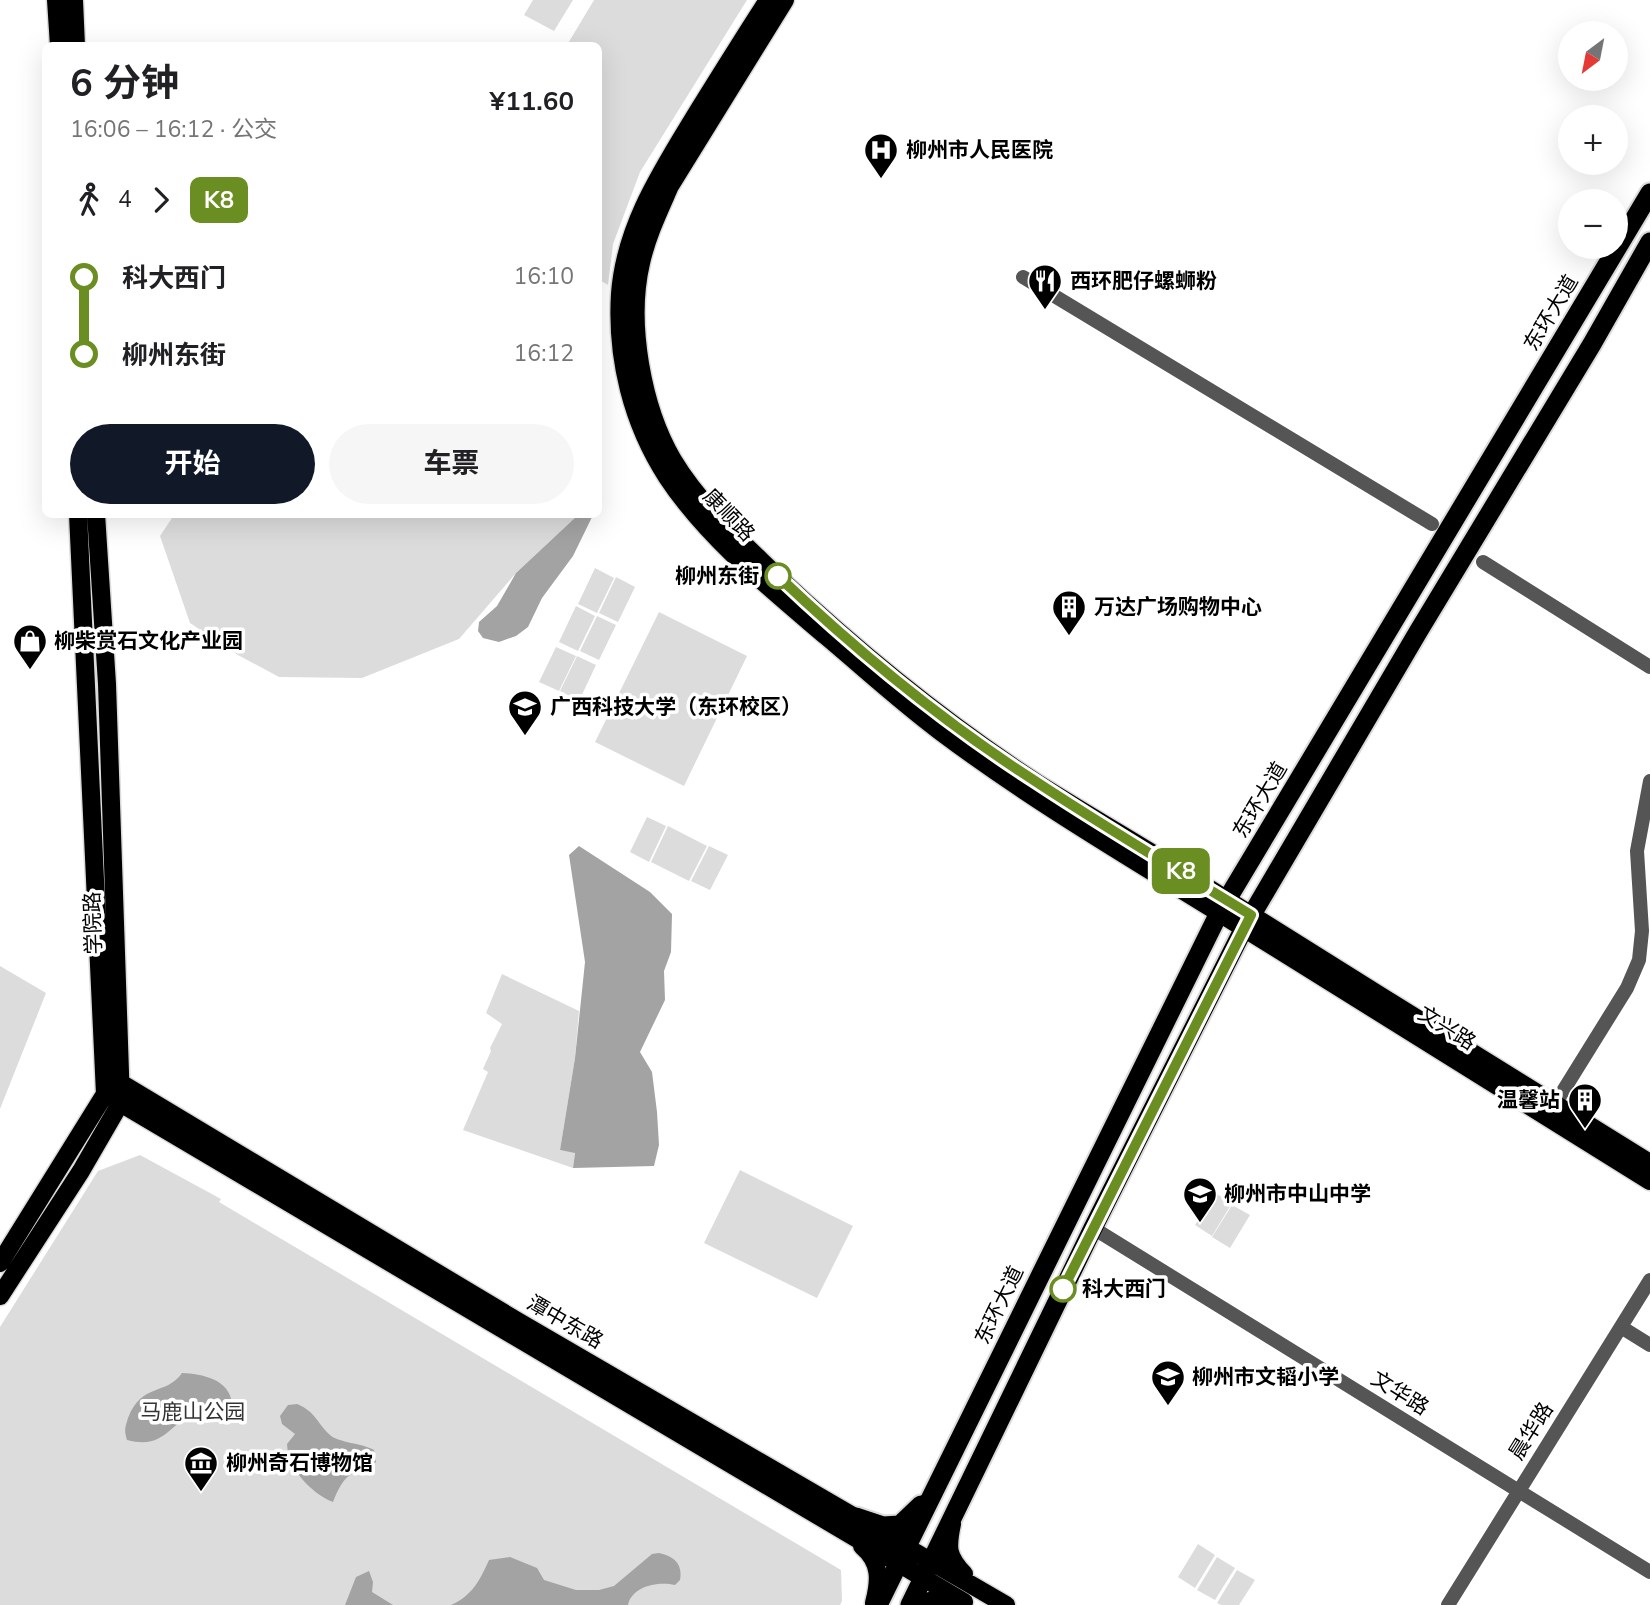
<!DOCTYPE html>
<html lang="zh">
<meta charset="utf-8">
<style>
body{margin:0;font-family:"Nunito Sans","Noto Sans SC",sans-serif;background:#f6f6f6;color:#202124;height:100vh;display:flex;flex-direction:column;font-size:26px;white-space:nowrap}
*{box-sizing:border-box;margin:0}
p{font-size:23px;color:#757577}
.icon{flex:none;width:38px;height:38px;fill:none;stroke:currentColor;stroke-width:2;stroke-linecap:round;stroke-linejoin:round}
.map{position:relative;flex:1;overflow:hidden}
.side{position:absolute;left:42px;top:42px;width:560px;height:476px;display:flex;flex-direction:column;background:#fff;border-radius:10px;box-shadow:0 7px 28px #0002}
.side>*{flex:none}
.badge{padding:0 14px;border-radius:10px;font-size:24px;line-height:46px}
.needle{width:46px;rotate:212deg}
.fabs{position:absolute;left:1558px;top:21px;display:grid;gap:14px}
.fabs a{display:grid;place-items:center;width:70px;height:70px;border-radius:50%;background:#fff;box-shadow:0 7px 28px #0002;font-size:35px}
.map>.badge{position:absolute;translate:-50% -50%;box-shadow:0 0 0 4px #fff}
.legs{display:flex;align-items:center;gap:10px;height:77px;padding:0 28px;font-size:23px}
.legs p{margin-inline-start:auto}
.overview{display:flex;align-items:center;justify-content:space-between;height:119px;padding:0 28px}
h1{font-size:38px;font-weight:700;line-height:52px}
.primary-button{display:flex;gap:14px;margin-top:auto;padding:14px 28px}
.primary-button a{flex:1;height:80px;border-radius:42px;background:#111827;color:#fff;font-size:28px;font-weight:700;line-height:80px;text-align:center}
.primary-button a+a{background:#f6f6f6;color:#202124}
ul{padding:0 28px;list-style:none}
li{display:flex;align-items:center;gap:24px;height:77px;font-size:26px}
li i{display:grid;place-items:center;width:10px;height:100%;margin:0 9px;background:currentColor}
li i::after{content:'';width:18px;height:18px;margin:-9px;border:5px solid;border-radius:50%;background:#fff}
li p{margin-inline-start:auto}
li:first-child i{background:linear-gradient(#0000 50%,currentColor 0)}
li:last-child i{background:linear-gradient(currentColor 50%,#0000 0)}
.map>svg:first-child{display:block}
</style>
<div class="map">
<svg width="1650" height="1605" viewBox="0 0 1650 1605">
<rect width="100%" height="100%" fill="#fff"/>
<!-- green -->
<path fill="#dcdcdc" d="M533 0H573L554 31 524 15Z
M594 0H747L640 172 613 244 608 285 598 279V46L567 45Z
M174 515H578L516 573 459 639 362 678 279 677 238 655 190 623 160 536Z
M595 568 614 578 597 613 578 604Z
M616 577 635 587 618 622 599 613Z
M576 606 595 616 578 651 559 642Z
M659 612 747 656 684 786 595 742Z
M597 616 616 625 599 660 580 651Z
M556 647 576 656 559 691 539 682Z
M577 656 596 665 579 701 560 691Z
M647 817 666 826 649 862 630 852Z
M668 826 707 846 689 881 651 862Z
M709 846 728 855 710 890 691 881Z
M0 966 46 993 0 1109Z
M502 974 579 1011 575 1058 560 1150 575 1152 573 1168 463 1130 488 1072 483 1069 491 1051 490 1048 502 1024 486 1013Z
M140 1155 221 1199 219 1202 841 1570 842 1601 840 1605H0V1327L98 1171Z
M740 1170 853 1226 817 1298 704 1243Z
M1215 1193 1232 1203 1212 1236 1195 1225Z
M1232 1205 1250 1215 1230 1248 1212 1237Z
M1198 1544 1215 1555 1195 1588 1178 1577Z
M1217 1557 1235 1568 1215 1600 1197 1590Z
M1237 1570 1255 1580 1239 1605H1221L1217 1603Z"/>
<!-- water -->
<path fill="#a3a3a3" d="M578 515H593L573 556 542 598 528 627 516 636 499 642 483 638 478 631 479 622 497 606 516 573Z
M579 846 650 892 672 914 671 952 664 971 665 1000 640 1052 652 1072 657 1112 659 1145 654 1166 573 1168 575 1153 560 1150 575 1058 585 962 569 855Z
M182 1373C202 1374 230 1379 232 1404 233 1410 232 1414 226 1417 215 1424 207 1414 195 1416 167 1422 167 1450 127 1440 124 1430 125 1428 128 1418 142 1382 166 1396 182 1373Z
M297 1404C316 1412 316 1422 330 1435 339 1443 362 1443 374 1450L376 1462C369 1468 362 1469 354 1473 343 1477 337 1492 333 1502 311 1493 288 1469 287 1444L295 1434 282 1424 280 1416 288 1405Z
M659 1553C674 1556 683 1564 680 1580L675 1585C658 1581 632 1586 628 1605H451C472 1596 480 1580 489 1560L510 1557 537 1568 544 1580 576 1590H599L614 1586 652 1554Z
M369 1571 373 1582 372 1592 393 1605H345L356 1577Z"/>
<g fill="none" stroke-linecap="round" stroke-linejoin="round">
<!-- major casing -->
<g stroke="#dbdbdb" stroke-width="21">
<path id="major" d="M56 0 59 46
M74 0 76 46
M768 0C744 37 721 74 698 111 663 169 625 225 620 294 616 358 632 423 667 477 707 538 772 590 827 637 865 669 902 703 941 732 1037 804 1141 864 1242 927 1378 1012 1514 1097 1650 1181
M785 0 670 186C659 211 647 236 641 263 627 323 642 407 673 460 700 505 741 541 778 577 858 652 945 723 1037 783 1083 812 1131 840 1178 869 1335 968 1492 1065 1650 1163
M104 1073 519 1322 1006 1605
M105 1094 964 1602
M0 1263 105 1094 78 514
M0 1296 81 1171 121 1102 107 684 96 514
M952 1524C947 1548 947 1556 964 1574
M862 1546C881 1562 880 1580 874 1603"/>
</g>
<!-- highway casing -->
<g stroke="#dbdbdb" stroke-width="23">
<path id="highway" d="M856 1517 883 1526 900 1525 921 1505
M878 1605 1219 913 1650 193
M910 1605 1093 1228 1244 928 1418 632 1592 344 1650 242
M923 1605C933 1597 950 1601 961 1605"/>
</g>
<!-- minor -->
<path stroke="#555" stroke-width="14" d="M1023 277 1432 524
M1483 562 1650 667
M1555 1104 1627 988 1639 960 1642 931 1637 851 1650 781
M1093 1228 1650 1572
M1621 1327 1650 1345
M1448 1605 1650 1280"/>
<!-- major -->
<use href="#major" stroke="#000" stroke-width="18"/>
<!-- highway -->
<use href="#highway" stroke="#000" stroke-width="19"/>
</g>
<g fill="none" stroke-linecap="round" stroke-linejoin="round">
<!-- line-1 casing -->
<g stroke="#fff" stroke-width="16">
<path id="line-1" d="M778 576C857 651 943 722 1035 781 1106 828 1179 871 1251 915L1063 1289"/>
</g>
<!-- line-1 -->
<use href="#line-1" stroke="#6b8e23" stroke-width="10"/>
</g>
<!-- icons -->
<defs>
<g id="hospital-pin" transform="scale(1.75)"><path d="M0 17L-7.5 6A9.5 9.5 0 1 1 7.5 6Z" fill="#000" stroke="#fff"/><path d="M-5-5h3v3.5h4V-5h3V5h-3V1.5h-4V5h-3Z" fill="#fff"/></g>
<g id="restaurant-pin" transform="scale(1.75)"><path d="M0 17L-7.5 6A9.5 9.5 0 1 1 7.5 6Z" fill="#000" stroke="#fff"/><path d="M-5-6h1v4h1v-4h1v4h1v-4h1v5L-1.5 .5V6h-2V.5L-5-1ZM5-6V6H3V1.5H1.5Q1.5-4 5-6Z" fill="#fff"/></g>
<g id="building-pin" transform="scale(1.75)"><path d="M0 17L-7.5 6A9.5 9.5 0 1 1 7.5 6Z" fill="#000" stroke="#fff"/><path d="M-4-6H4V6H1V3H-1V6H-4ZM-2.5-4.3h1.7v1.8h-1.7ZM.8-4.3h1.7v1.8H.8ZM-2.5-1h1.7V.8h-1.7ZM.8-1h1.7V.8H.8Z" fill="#fff"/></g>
<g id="shop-pin" transform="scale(1.75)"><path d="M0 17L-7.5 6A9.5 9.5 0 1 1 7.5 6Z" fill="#000" stroke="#fff"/><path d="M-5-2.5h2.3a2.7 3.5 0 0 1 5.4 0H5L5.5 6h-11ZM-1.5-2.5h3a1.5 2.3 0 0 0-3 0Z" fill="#fff"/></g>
<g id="university-pin" transform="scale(1.75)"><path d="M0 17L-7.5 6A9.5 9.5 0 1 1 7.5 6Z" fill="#000" stroke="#fff"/><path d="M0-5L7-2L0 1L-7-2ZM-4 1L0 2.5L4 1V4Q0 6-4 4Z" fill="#fff"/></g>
<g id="school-pin" transform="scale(1.75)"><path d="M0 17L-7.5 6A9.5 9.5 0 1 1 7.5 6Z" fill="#000" stroke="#fff"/><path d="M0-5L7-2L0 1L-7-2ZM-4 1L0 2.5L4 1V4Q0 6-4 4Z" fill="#fff"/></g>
<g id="museum-pin" transform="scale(1.75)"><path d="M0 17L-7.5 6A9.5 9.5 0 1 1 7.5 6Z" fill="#000" stroke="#fff"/><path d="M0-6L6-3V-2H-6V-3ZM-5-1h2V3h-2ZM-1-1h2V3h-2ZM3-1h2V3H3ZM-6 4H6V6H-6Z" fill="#fff"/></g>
</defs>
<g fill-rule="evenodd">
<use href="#hospital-pin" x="881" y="150"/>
<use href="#restaurant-pin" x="1045" y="281"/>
<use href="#building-pin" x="1069" y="607"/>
<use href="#shop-pin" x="30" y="641"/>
<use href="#university-pin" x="525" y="707"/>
<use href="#building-pin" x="1585" y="1100"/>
<use href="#school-pin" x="1200" y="1194"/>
<use href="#school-pin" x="1168" y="1377"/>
<use href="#museum-pin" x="201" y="1463"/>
</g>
<!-- markers -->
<g fill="#fff" stroke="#6b8e23" stroke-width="3.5">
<circle cx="778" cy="576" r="12"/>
<circle cx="1063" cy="1289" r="12"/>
</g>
<g text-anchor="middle" stroke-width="7" stroke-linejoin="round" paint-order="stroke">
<!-- poi labels -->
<g font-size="21" font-weight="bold" fill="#000" stroke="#fff" text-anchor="start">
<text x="906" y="157">柳州市人民医院</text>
<text x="1070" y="288">西环肥仔螺蛳粉</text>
<text x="1094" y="614">万达广场购物中心</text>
<text x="54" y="648">柳柴赏石文化产业园</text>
<text x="550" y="714">广西科技大学（东环校区）</text>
<text x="1560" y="1107" text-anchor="end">温馨站</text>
<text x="1224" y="1201">柳州市中山中学</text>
<text x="1192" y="1384">柳州市文韬小学</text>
<text x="226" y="1470">柳州奇石博物馆</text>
</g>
<!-- street labels -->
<g font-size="21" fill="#000" stroke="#fff">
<text transform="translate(1551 313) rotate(-59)" y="7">东环大道</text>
<text transform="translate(729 515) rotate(46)" y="7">康顺路</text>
<text transform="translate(1260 800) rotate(-59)" y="7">东环大道</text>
<text transform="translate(93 923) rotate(-92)" y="7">学院路</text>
<text transform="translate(1447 1028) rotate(32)" y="7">文兴路</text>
<text transform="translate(999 1305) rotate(-64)" y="7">东环大道</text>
<text transform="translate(565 1322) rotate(30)" y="7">潭中东路</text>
<text transform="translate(1400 1393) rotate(32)" y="7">文华路</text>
<text transform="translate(1531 1431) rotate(-58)" y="7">晨华路</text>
</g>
<!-- stop labels -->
<g font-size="21" font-weight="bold" fill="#000" stroke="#fff" text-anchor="end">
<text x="759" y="583">柳州东街</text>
<text x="1082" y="1296" text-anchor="start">科大西门</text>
</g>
<!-- park labels -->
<g font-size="21" fill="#333" stroke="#fff">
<text x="193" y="1419">马鹿山公园</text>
</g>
</g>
</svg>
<div class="fabs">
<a><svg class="needle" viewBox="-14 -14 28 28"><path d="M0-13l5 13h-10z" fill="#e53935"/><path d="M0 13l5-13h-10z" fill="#757577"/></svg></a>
<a>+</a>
<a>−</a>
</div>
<b class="badge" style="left:1181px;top:871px;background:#6b8e23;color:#fff">K8</b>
<section class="side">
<div class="overview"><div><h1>6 分钟</h1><p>16:06 – 16:12 · 公交</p></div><b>¥11.60</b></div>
<div class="legs"><svg class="icon" aria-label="walk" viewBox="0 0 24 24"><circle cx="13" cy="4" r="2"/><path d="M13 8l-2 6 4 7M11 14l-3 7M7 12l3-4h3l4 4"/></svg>4<svg class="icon" aria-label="forward" viewBox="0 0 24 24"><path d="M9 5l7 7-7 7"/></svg><b class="badge" style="background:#6b8e23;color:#fff">K8</b></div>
<ul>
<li><i style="color:#6b8e23"></i><b>科大西门</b><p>16:10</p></li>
<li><i style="color:#6b8e23"></i><b>柳州东街</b><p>16:12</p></li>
</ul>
<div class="primary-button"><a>开始</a><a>车票</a></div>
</section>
</div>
